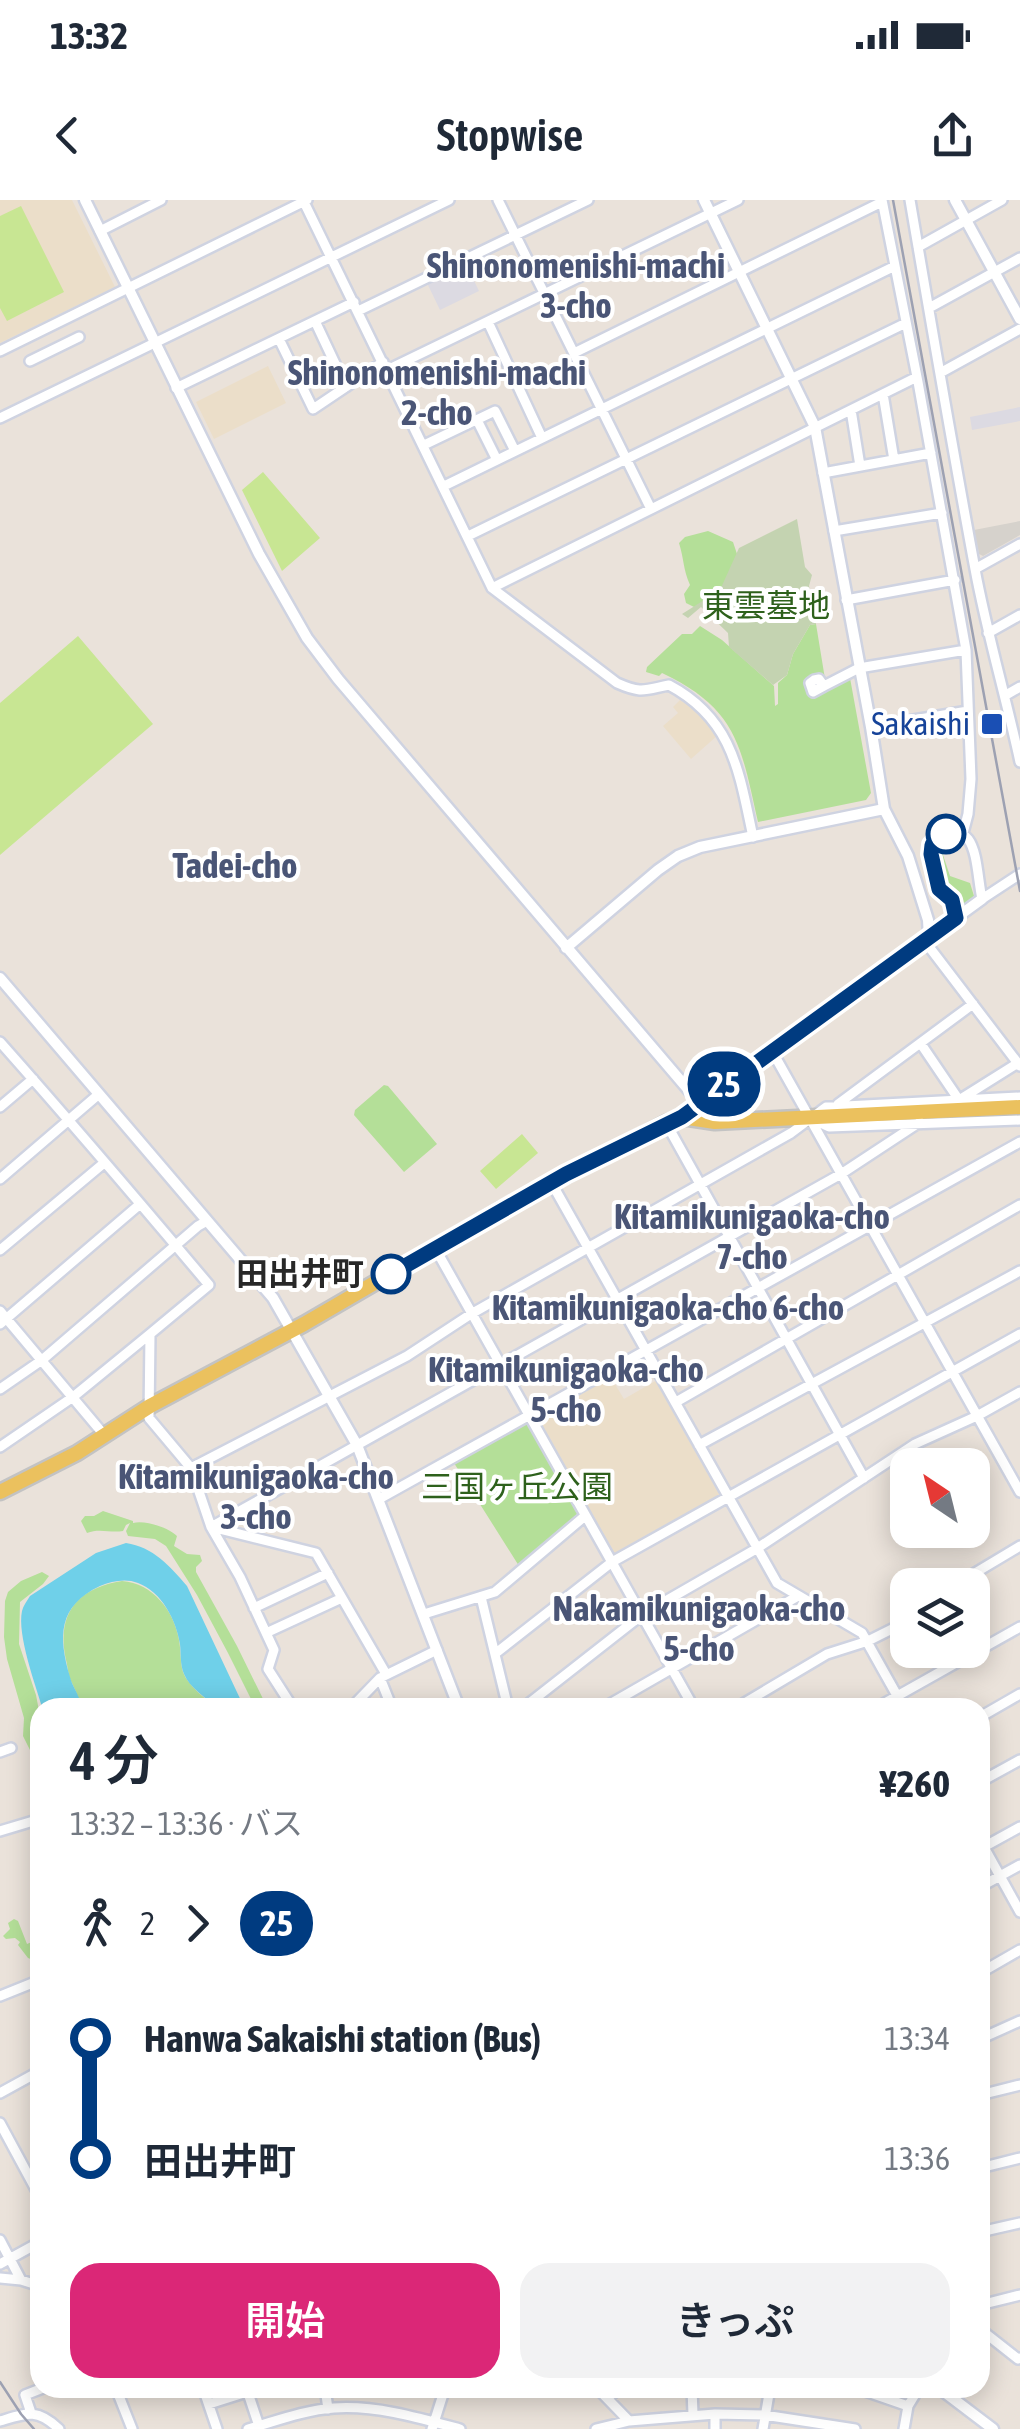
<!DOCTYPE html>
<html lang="ja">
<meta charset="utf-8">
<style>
body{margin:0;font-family:"Asap Condensed","Noto Sans JP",sans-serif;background:#f2f2f3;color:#1f2937;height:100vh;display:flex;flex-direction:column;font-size:38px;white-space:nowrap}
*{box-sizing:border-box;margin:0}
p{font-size:32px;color:#747a83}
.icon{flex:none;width:55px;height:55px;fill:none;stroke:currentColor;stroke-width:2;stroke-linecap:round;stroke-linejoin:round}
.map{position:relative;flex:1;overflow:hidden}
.sheet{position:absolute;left:30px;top:1498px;width:960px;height:700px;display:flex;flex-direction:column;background:#fff;border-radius:30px;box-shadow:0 5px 25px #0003}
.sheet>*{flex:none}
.badge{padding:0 20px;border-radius:32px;font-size:35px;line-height:65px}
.needle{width:65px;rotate:325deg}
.buttons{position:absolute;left:890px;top:1248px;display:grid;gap:20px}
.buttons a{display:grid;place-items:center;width:100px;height:100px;border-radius:20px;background:#fff;box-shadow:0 5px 25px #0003;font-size:50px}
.map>.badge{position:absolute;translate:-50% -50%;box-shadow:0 0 0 5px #fff}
.legs{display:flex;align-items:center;gap:15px;height:110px;padding:0 40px;font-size:32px}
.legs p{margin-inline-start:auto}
.overview{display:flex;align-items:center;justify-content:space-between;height:170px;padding:0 40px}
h1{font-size:55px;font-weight:600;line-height:75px}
.primary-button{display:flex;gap:20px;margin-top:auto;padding:20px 40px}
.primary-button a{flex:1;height:115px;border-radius:30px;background:#db2777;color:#fff;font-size:40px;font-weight:600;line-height:115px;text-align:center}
.primary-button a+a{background:#f2f2f3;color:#1f2937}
ul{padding:0 40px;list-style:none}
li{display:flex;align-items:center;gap:35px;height:120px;font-size:38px}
li i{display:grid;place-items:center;width:15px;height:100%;margin:0 12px;background:currentColor}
li i::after{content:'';width:25px;height:25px;margin:-12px;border:8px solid;border-radius:50%;background:#fff}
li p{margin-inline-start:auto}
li:first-child i{background:linear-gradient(#0000 50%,currentColor 0)}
li:last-child i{background:linear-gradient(currentColor 50%,#0000 0)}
.status{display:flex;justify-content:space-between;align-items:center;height:70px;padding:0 50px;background:#fff;direction:ltr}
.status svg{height:28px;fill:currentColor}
header{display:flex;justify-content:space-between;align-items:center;height:130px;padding:0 40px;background:#fff;font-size:45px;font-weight:600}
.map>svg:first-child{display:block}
</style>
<div class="status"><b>13:32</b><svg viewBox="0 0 49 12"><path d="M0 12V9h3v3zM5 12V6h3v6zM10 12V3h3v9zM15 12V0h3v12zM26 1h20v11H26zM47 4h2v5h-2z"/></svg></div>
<header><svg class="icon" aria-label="back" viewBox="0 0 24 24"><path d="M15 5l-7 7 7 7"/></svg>Stopwise<svg class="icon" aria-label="share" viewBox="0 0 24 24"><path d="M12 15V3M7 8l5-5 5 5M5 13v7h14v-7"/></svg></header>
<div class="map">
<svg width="1020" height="2229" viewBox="0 0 1020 2229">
<rect width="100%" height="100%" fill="#eae2da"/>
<!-- industrial -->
<path fill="#dcdae2" d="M466 64 479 91 440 110 427 83Z
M1020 207V221L972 230 970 217Z"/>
<!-- education -->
<path fill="#ebdec9" d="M0 0H72L115 87 0 143Z
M268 166 286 203 214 239 196 202Z
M680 500 700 513 718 535 691 559 663 526 678 513 673 507Z
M610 1176 624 1199 657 1180 720 1295 614 1355 536 1217Z"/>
<!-- green -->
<path fill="#b4df98" d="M708 331 733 342 743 372 704 406 694 407 686 403 684 394 690 385C683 369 684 359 679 343L685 337Z
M816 424 825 479 815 475 810 477 806 485 812 496 850 478 871 593 866 600 758 622C741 547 738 509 662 473L659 476 646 472 647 467 682 434H692L700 426 722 440 774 486 775 506 778 504V483L787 475 793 454 810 425Z
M939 650 942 652 950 676 970 683 974 696 963 706C949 688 935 673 939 650Z
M384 885 388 886 437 944 404 972 354 915 355 910Z
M524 1224H527L577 1313V1317L519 1366 454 1263Z
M103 1311 133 1321V1323C146 1320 169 1328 177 1336L174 1346 187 1354 200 1355 202 1361 196 1367V1372L237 1446 267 1507H255L228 1453 197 1395 166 1346 155 1339 128 1336 126 1331 130 1323 126 1325 123 1331C110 1333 99 1328 87 1333L81 1321 85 1316H94Z
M42 1372 49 1376 43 1384 20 1402 19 1444 36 1495 40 1516V1595L30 1550 23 1536 24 1518 7 1459 4 1437 5 1401 8 1392 21 1381Z
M122 1381C153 1383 174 1411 179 1440 181 1450 180 1462 183 1472 188 1486 205 1498 216 1507H76L78 1498C77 1493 74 1488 72 1483 68 1477 68 1467 66 1460 56 1414 77 1388 122 1381Z
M14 1719 18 1721 27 1744 34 1741 33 1729 40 1726V1774L33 1760 28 1758 18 1745 20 1742 15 1738 6 1739 3 1736 10 1729 8 1723Z"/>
<!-- cemetery -->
<path fill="#c4d3b1" d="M797 319 805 367 812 375 809 386 816 424 810 425 793 454 787 475 773 485 729 447 728 433 701 407 688 418 682 414 720 390 739 348Z"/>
<!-- pitch -->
<path fill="#c8e693" d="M21 6 64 92 7 121 0 108V16Z
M263 272 320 338 282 371 242 290Z
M78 436 153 524 0 655V503Z
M522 934 538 953 496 989 480 971Z"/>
<!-- plaza -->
<path fill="#d6d2cc" d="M1020 321V335L983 356 979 354 974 330Z"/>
<!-- water -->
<path fill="#6fd0e9" d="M126 1343C153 1347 170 1366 187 1386L244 1507H216C206 1498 189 1487 184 1474 180 1465 181 1453 180 1444 176 1420 162 1392 138 1383 126 1378 112 1381 100 1386 58 1406 58 1436 70 1477 72 1485 76 1490 79 1498L76 1507H42C35 1483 17 1435 22 1411 23 1406 27 1401 30 1396L96 1353Z"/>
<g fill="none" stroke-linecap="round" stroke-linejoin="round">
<!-- minor casing -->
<g stroke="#cfd3e1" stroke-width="14">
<path id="minor" d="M303 0 492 388 617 483C642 494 644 490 669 485 733 519 739 572 753 637
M498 0 651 309
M882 0 918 182 966 450 971 579 968 614 963 633
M910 0C931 123 952 246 975 369 987 434 1006 497 1020 562
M100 31 161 0
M918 47 1002 0
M929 108 1020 58
M358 111 588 0
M315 121 346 187
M488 122 542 238
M279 139 313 209 383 162
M0 151 307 0
M574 153 882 2
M30 161 79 137
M387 170 738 0
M940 173 1020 129
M176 188 354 102
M883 194 894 260
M851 210 860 266
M0 218 449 0
M477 220 497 260
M424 245 495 211 515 251
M823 273 931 253
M444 286 895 66
M834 331 942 313
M468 336 906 123
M975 369 1020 344
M492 388 917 177
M846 400 955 380
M988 433 1020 415
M824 486 813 492 810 483 814 480 819 479 824 486 859 468 966 450
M1006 495 1020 487
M871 527 968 511
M956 718 952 700 939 689 931 654 932 645C979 608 975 667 982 699L1020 674
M929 737 930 748 1020 866
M0 842C71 922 140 1003 209 1085L150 1134 149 1218 191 1268 211 1327 240 1377 274 1450 268 1469 293 1508
M921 844 959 900 1018 863
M772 851 1020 1292
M838 904 973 804
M0 907 33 879
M812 919 829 927 1020 920
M666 923 864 1278
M0 979 99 894
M551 982 777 1383 862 1433 904 1508
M435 1048 694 1508
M0 1050 104 963
M0 1111 105 1236
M0 1124 139 1005
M0 1189 42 1160 198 1026 207 1021
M676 1202 1020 1005
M699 1245 1020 1071
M0 1247 73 1197 150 1134
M191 1268 407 1156 471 1114 791 933 826 907 1020 897
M379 1299 1020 942
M211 1327 841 974 920 922
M211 1327 316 1353 386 1474
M960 1385 965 1379 1020 1346
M481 1397 508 1508
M254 1408 328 1373
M424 1414 495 1392 585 1316
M266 1433 342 1398
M496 1453 612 1362 1020 1134
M380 1478 392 1508
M351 1508 380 1478 437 1450
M523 1508 643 1414 756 1349 915 1244 977 1216 1020 1192
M603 1508 798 1396
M736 1508 827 1454 868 1441 908 1421
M876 1508 1020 1427
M980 1517 1020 1494
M0 1552 11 1548
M980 1582 1020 1560
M0 1631 40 1619
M980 1640 1020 1712
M980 1649 1020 1627
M980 1687 1020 1665
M980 1773 1020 1750
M0 1796 40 1780
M980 1839 1020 1821
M0 1893 40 1871
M980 1895 1020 1885
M0 1923 40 1997
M980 1968 1020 1958
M980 2032 1020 2023
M0 2040 21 2080
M0 2064 40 2042
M0 2078 21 2080 40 2086
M980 2105 1020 2095
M980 2129 1018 2159 1020 2158
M158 2188 159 2190 169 2188
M203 2188 217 2229
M325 2188 328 2209
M574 2188H577
M597 2188 629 2221
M692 2188 693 2215
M856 2188 908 2206
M247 2190 259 2226
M117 2191 132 2229
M608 2198 619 2188
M209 2204 247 2192
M31 2213 25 2195 43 2188
M715 2214V2229
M0 2221C27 2213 37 2208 59 2229
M248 2229C276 2221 305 2210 334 2208 376 2205 420 2218 460 2229
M432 2229 445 2188
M596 2229 629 2221 715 2214 764 2215 855 2229
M763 2229 770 2188
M904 2229 908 2206 919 2188"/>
</g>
<!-- tertiary casing -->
<g stroke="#cfd3e1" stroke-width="15">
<path id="tertiary" d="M85 0 259 354 307 438 338 479 715 921
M704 0 815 227 871 527 884 609 908 656 928 720 929 737
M955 0 1020 119
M566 748 658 670 678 656 700 647 884 609
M0 778 273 1098 357 1245 459 1508
M682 917 982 699
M939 2188 993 2229"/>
</g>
<!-- primary casing -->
<g stroke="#c3c3c3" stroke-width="19">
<path id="primary" d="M0 1292 77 1253 150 1206 304 1124 500 1010 666 923 682 917 715 922 1020 907"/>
</g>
<!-- minor -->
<use href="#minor" stroke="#fff" stroke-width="9"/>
<!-- tertiary -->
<use href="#tertiary" stroke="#fff" stroke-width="10"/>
<!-- primary -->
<use href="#primary" stroke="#ebc15e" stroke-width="14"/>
<!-- rail -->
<path stroke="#9da1b2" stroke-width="2.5" d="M893 0 1020 691
M0 2182 21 2214 34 2229"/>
</g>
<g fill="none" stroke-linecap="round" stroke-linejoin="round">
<!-- line-1 casing -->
<g stroke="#fff" stroke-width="22">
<path id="line-1" d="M391 1074 566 974 682 917 956 718 952 700 939 689 931 654 932 645 946 634"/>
</g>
<!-- line-1 -->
<use href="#line-1" stroke="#003b80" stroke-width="15"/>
</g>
<!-- markers -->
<rect fill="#1a4fb4" stroke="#fff" stroke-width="4" x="980" y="512" width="24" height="24" rx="5"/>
<g fill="#fff" stroke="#003b80" stroke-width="5">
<circle cx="946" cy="634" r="18"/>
<circle cx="391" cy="1074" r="18"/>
</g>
<g text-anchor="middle" stroke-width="8" stroke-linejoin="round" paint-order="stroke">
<!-- park labels -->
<g font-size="32" fill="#2e611c" stroke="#fff">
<text x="766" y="417">東雲墓地</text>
<text x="517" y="1298">三国ヶ丘公園</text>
</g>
<!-- transit labels -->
<g font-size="32" fill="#164399" stroke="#fff" text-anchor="end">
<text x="970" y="535">Sakaishi</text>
</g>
<!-- stop labels -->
<g font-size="32" font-weight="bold" fill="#282828" stroke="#fff" text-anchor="end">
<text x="364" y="1085">田出井町</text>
</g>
<!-- neighbourhood labels -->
<g font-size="35" font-weight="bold" fill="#4a5576" stroke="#fff">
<text x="576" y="78">Shinonomenishi-machi<tspan x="576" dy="40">3-cho</tspan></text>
<text x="437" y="185">Shinonomenishi-machi<tspan x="437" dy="40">2-cho</tspan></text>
<text x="235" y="678">Tadei-cho</text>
<text x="752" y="1029">Kitamikunigaoka-cho<tspan x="752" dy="40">7-cho</tspan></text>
<text x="668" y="1120">Kitamikunigaoka-cho 6-cho</text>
<text x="566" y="1182">Kitamikunigaoka-cho<tspan x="566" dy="40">5-cho</tspan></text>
<text x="256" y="1289">Kitamikunigaoka-cho<tspan x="256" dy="40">3-cho</tspan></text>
<text x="699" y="1421">Nakamikunigaoka-cho<tspan x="699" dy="40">5-cho</tspan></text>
</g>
</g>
</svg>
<div class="buttons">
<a><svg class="needle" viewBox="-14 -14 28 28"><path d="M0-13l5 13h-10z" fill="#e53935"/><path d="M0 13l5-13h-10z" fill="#747a83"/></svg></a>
<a><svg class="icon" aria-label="layers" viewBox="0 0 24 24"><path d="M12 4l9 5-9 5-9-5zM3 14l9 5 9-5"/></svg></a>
</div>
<b class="badge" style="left:724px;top:884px;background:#003b80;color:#fff">25</b>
<section class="sheet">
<div class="overview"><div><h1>4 分</h1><p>13:32 – 13:36 · バス</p></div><b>¥260</b></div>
<div class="legs"><svg class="icon" aria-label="walk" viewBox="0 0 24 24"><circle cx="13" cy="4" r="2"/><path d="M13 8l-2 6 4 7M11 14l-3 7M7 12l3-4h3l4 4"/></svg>2<svg class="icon" aria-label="forward" viewBox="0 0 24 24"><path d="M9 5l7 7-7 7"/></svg><b class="badge" style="background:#003b80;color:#fff">25</b></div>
<ul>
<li><i style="color:#003b80"></i><b>Hanwa Sakaishi station (Bus)</b><p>13:34</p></li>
<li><i style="color:#003b80"></i><b>田出井町</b><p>13:36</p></li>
</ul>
<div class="primary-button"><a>開始</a><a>きっぷ</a></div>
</section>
</div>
